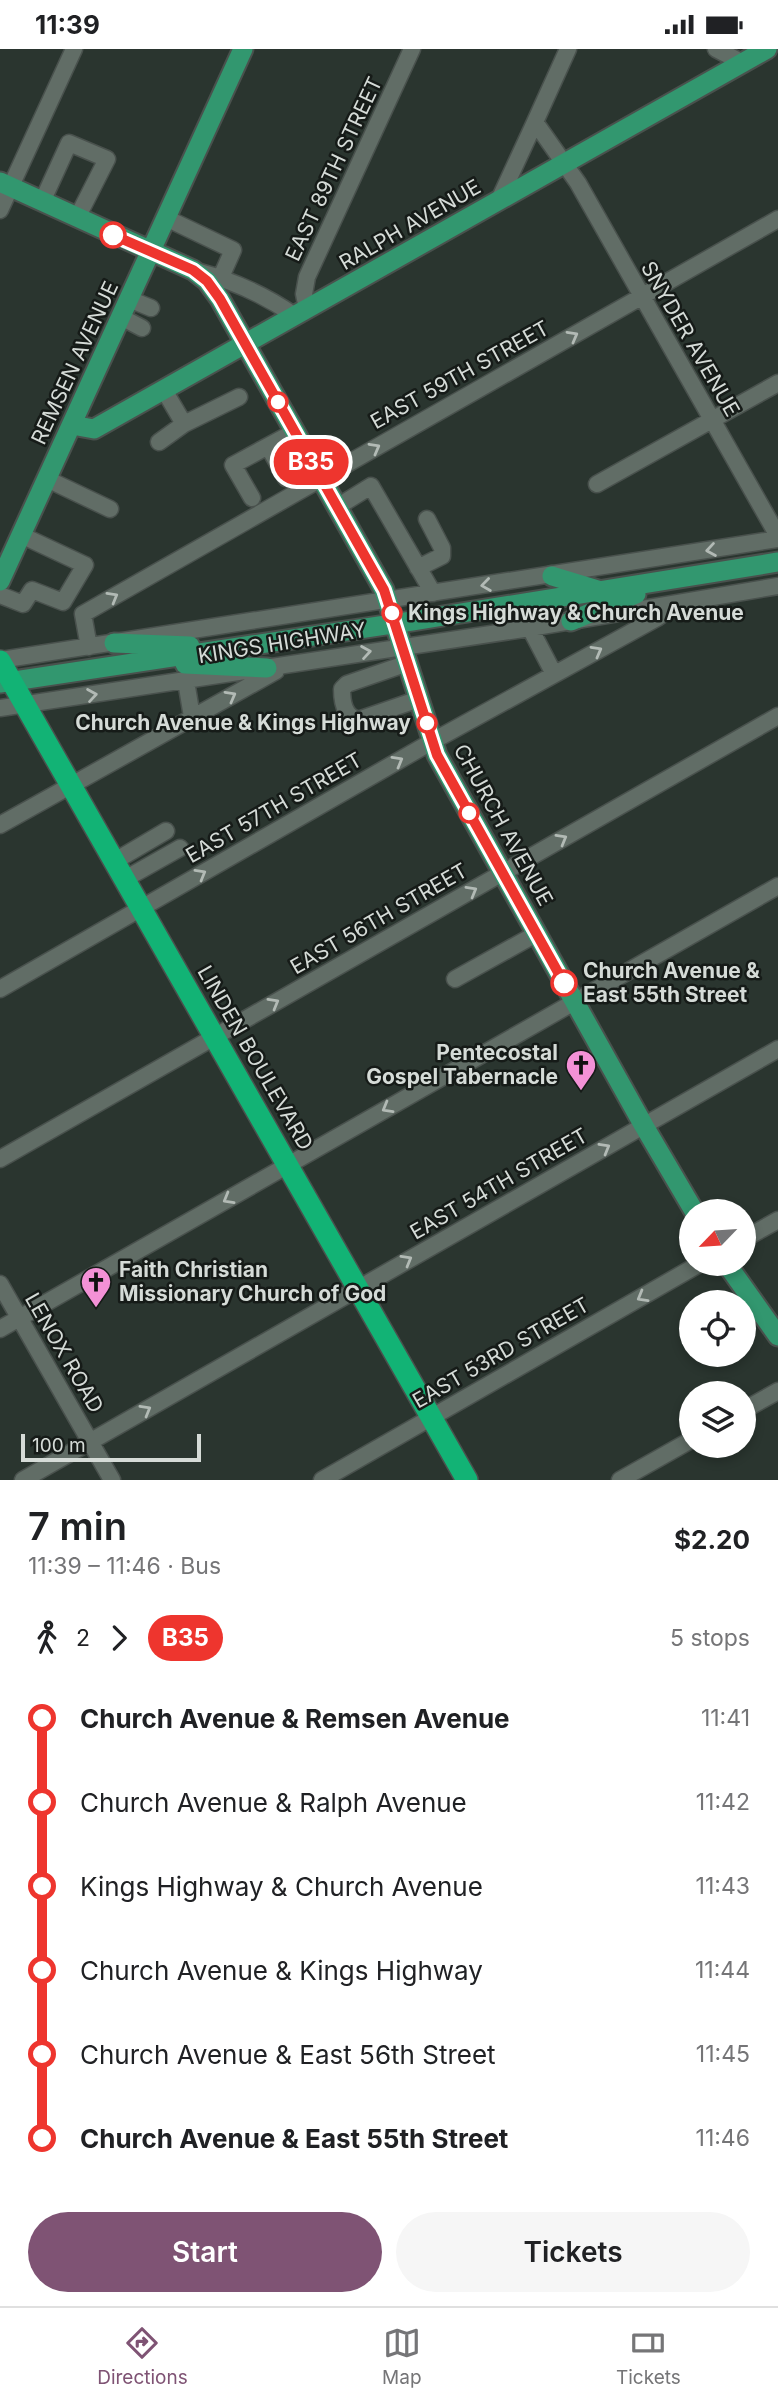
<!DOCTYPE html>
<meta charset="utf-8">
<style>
body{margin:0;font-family:Inter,sans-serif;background:#f6f6f6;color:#202124;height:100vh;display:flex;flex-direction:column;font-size:26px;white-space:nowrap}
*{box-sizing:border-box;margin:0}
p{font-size:23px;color:#757577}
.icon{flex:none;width:38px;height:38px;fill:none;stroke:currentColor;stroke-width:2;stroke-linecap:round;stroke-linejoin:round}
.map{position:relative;height:1431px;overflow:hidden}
.panel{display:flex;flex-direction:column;background:#fff;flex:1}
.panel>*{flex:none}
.badge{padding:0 14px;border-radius:23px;font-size:24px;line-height:46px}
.needle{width:46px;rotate:245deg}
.controls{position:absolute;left:679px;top:1150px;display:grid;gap:14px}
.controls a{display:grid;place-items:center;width:77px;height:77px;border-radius:50%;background:#fff;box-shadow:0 4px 10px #0003;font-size:35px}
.scale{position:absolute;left:21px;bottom:18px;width:180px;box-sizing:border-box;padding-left:7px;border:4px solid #d5dbd7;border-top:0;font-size:19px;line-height:24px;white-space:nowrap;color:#d5dbd7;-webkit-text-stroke:5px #161b18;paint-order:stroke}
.map>.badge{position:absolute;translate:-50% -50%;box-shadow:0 0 0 4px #fff}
.legs{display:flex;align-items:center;gap:10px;height:77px;padding:0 28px;font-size:23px}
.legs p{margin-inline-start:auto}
.head{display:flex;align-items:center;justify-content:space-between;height:119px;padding:0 28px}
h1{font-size:38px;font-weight:600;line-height:52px}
.button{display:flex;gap:14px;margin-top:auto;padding:14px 28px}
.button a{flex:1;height:80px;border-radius:42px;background:#7f5374;color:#fff;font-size:28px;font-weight:600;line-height:80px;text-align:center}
.button a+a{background:#f6f6f6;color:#202124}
ul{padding:0 28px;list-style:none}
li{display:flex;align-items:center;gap:24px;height:84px;font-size:26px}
li i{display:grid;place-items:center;width:10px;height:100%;margin:0 9px;background:currentColor}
li i::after{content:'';width:18px;height:18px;margin:-9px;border:5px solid;border-radius:50%;background:#fff}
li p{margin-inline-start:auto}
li:first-child i{background:linear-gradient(#0000 50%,currentColor 0)}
li:last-child i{background:linear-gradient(currentColor 50%,#0000 0)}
.status{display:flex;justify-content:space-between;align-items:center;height:49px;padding:0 35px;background:#fff;direction:ltr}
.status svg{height:19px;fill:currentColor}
.menu{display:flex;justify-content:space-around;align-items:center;height:98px;border-top:2px solid #e0e0e0;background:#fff;font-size:19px;color:#757577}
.menu a{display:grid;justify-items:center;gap:4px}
.menu .active{color:#7f5374}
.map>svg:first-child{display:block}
</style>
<div class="status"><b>11:39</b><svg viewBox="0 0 49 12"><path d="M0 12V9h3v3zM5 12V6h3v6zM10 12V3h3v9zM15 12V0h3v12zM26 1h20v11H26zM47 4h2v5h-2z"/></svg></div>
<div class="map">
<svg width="778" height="1431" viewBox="0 0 778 1431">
<rect width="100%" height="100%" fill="#2a352f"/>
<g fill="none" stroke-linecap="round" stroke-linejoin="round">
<!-- minor casing -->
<g stroke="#49514d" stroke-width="19">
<path id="minor" d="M568 0 535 73 578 134 778 487
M716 0 743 14
M499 151 535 73
M42 153 69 94 107 110 77 169
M0 161 74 0
M166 169 233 201 221 228
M196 222C231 231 265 246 295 267
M129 250 151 259
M307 260 304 245 307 228 412 0
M121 268 142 279
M164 341 184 375 239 348
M159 393 184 375
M268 397 286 429
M47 430 110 460
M597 435 778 334
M252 449 233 416 294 383
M337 458 371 437 433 544
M418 519 442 507V499L427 470
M0 546 23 555 32 541 63 553 85 516 21 486
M530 579 554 625
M89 598 83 565 778 170
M0 611 778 490
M408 614 347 635 342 640C342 653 344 667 358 671L419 650
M186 632 192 668
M0 659 530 579 778 537
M0 776 276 622
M115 812 166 782
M125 830 180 799
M455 930 536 885
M0 940 433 692 657 569 674 557
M0 1110 778 667
M744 1190 778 1171
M0 1235 112 1431
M0 1280 778 837
M744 1361 778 1342
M23 1431 778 1000
M322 1431 701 1214
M620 1431 691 1391"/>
</g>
<!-- major casing -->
<g stroke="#49514d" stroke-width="23">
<path id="major" d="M0 133 193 221 207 232 220 250 384 541 437 706 644 1077 694 1162
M72 376 94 380 767 0
M552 527 598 541
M0 532 243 0
M571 572 636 545
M114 594 190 597
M185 615 267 619
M0 634 412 572 778 513
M726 1214 778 1287"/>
</g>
<!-- highway casing -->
<g stroke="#49514d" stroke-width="24">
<path id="highway" d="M0 612 467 1431"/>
</g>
<!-- minor -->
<use href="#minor" stroke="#616d66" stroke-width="16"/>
<!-- major -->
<use href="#major" stroke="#32976f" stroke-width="19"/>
<!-- highway -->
<use href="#highway" stroke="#12b375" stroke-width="21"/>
</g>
<!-- one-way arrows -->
<defs><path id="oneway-chevron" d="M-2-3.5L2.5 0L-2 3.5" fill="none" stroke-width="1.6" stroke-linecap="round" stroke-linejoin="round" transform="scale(1.75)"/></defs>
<g stroke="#b2bab5">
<use href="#oneway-chevron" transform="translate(573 287) rotate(-29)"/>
<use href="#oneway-chevron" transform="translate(375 399) rotate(-29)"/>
<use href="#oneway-chevron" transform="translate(711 501) rotate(171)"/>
<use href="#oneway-chevron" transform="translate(486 536) rotate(172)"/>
<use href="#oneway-chevron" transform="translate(113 548) rotate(-30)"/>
<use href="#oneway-chevron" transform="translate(597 602) rotate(-29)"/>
<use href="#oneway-chevron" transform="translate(366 603) rotate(-9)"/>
<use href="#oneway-chevron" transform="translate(92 646) rotate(-9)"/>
<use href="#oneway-chevron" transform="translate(231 647) rotate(-29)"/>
<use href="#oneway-chevron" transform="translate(398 712) rotate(-30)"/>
<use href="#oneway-chevron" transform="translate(562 790) rotate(-30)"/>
<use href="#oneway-chevron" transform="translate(201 825) rotate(-30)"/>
<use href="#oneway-chevron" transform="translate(472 842) rotate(-30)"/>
<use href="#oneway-chevron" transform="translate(274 954) rotate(-30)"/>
<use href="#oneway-chevron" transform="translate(387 1059) rotate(150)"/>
<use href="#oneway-chevron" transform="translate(605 1099) rotate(-30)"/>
<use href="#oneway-chevron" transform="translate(228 1150) rotate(150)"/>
<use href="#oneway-chevron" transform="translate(407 1211) rotate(-30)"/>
<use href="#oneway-chevron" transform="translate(642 1248) rotate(150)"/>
<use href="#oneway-chevron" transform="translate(146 1361) rotate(-30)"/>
</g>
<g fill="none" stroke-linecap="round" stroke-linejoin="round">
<!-- line-1 casing -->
<g stroke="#fff" stroke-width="16">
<path id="line-1" d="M113 186 193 221 207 232 220 250 384 541 437 706 564 934"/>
</g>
<!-- line-1 -->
<use href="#line-1" stroke="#ee352e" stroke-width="10"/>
</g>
<!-- icons -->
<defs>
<g id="church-pin" transform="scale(1.575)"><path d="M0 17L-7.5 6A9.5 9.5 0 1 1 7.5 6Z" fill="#f391d6" stroke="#161b18"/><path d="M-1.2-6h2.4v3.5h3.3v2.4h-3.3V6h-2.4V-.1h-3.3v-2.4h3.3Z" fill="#111"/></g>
</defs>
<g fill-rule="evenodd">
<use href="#church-pin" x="581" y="1016"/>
<use href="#church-pin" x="96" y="1233"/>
</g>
<!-- markers -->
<g fill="#fff" stroke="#ee352e" stroke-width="3.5">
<circle cx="113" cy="186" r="12"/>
<circle cx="278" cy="353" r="9"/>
<circle cx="392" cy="564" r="9"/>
<circle cx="427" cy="674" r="9"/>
<circle cx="469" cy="764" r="9"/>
<circle cx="564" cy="934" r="12"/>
</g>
<g text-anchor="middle" stroke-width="5" stroke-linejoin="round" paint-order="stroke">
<!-- street labels -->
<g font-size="21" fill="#d5dbd7" stroke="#161b18">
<text transform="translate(334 120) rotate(-65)" y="7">EAST 89TH STREET</text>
<text transform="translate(410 176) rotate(-30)" y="7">RALPH AVENUE</text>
<text transform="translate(690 290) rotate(60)" y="7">SNYDER AVENUE</text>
<text transform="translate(75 314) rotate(-65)" y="7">REMSEN AVENUE</text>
<text transform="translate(460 326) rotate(-29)" y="7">EAST 59TH STREET</text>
<text transform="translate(282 594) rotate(-9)" y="7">KINGS HIGHWAY</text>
<text transform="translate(274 759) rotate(-30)" y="7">EAST 57TH STREET</text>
<text transform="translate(503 776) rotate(61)" y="7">CHURCH AVENUE</text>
<text transform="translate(379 870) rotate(-30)" y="7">EAST 56TH STREET</text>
<text transform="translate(255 1009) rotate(60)" y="7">LINDEN BOULEVARD</text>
<text transform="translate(499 1135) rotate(-30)" y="7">EAST 54TH STREET</text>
<text transform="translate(64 1304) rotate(60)" y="7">LENOX ROAD</text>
<text transform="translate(501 1304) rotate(-30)" y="7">EAST 53RD STREET</text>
</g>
<!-- stop labels -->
<g font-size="21" font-weight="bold" fill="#d5dbd7" stroke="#161b18" text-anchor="start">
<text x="408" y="571">Kings Highway &amp; Church Avenue</text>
<text x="411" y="681" text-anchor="end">Church Avenue &amp; Kings Highway</text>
<text x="583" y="929">Church Avenue &amp;<tspan x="583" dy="24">East 55th Street</tspan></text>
</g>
<!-- poi labels -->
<g font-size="21" font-weight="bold" fill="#d5dbd7" stroke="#161b18" text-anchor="end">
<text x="558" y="1011">Pentecostal<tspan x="558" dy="24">Gospel Tabernacle</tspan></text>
<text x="119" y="1228" text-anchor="start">Faith Christian<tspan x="119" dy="24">Missionary Church of God</tspan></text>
</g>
</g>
</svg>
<div class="controls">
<a><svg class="needle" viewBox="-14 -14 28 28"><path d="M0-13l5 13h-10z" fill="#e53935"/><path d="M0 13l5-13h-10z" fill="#757577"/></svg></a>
<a><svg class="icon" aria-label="locate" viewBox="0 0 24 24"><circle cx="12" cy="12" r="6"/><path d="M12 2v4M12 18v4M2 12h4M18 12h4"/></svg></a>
<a><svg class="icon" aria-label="layers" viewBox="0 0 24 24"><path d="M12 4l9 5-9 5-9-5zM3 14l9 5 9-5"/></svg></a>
</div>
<div class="scale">100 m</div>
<b class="badge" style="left:311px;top:413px;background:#ee352e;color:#fff">B35</b>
</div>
<section class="panel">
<div class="head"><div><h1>7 min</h1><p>11:39 – 11:46 · Bus</p></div><b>$2.20</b></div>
<div class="legs"><svg class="icon" aria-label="walk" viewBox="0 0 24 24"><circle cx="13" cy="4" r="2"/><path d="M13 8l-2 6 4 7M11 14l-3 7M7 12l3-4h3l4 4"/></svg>2<svg class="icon" aria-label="forward" viewBox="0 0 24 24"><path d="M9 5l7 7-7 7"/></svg><b class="badge" style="background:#ee352e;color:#fff">B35</b><p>5 stops</p></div>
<ul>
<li><i style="color:#ee352e"></i><b>Church Avenue &amp; Remsen Avenue</b><p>11:41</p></li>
<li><i style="color:#ee352e"></i><span>Church Avenue &amp; Ralph Avenue</span><p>11:42</p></li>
<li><i style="color:#ee352e"></i><span>Kings Highway &amp; Church Avenue</span><p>11:43</p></li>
<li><i style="color:#ee352e"></i><span>Church Avenue &amp; Kings Highway</span><p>11:44</p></li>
<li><i style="color:#ee352e"></i><span>Church Avenue &amp; East 56th Street</span><p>11:45</p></li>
<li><i style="color:#ee352e"></i><b>Church Avenue &amp; East 55th Street</b><p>11:46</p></li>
</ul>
<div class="button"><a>Start</a><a>Tickets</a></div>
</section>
<nav class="menu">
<a class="active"><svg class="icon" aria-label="directions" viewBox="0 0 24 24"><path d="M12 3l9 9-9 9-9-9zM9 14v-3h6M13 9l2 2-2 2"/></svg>Directions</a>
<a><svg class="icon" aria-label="map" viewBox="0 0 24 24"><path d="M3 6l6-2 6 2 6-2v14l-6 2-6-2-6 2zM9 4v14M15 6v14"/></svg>Map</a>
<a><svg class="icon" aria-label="tickets" viewBox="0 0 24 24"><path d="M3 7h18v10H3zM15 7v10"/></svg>Tickets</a>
</nav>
